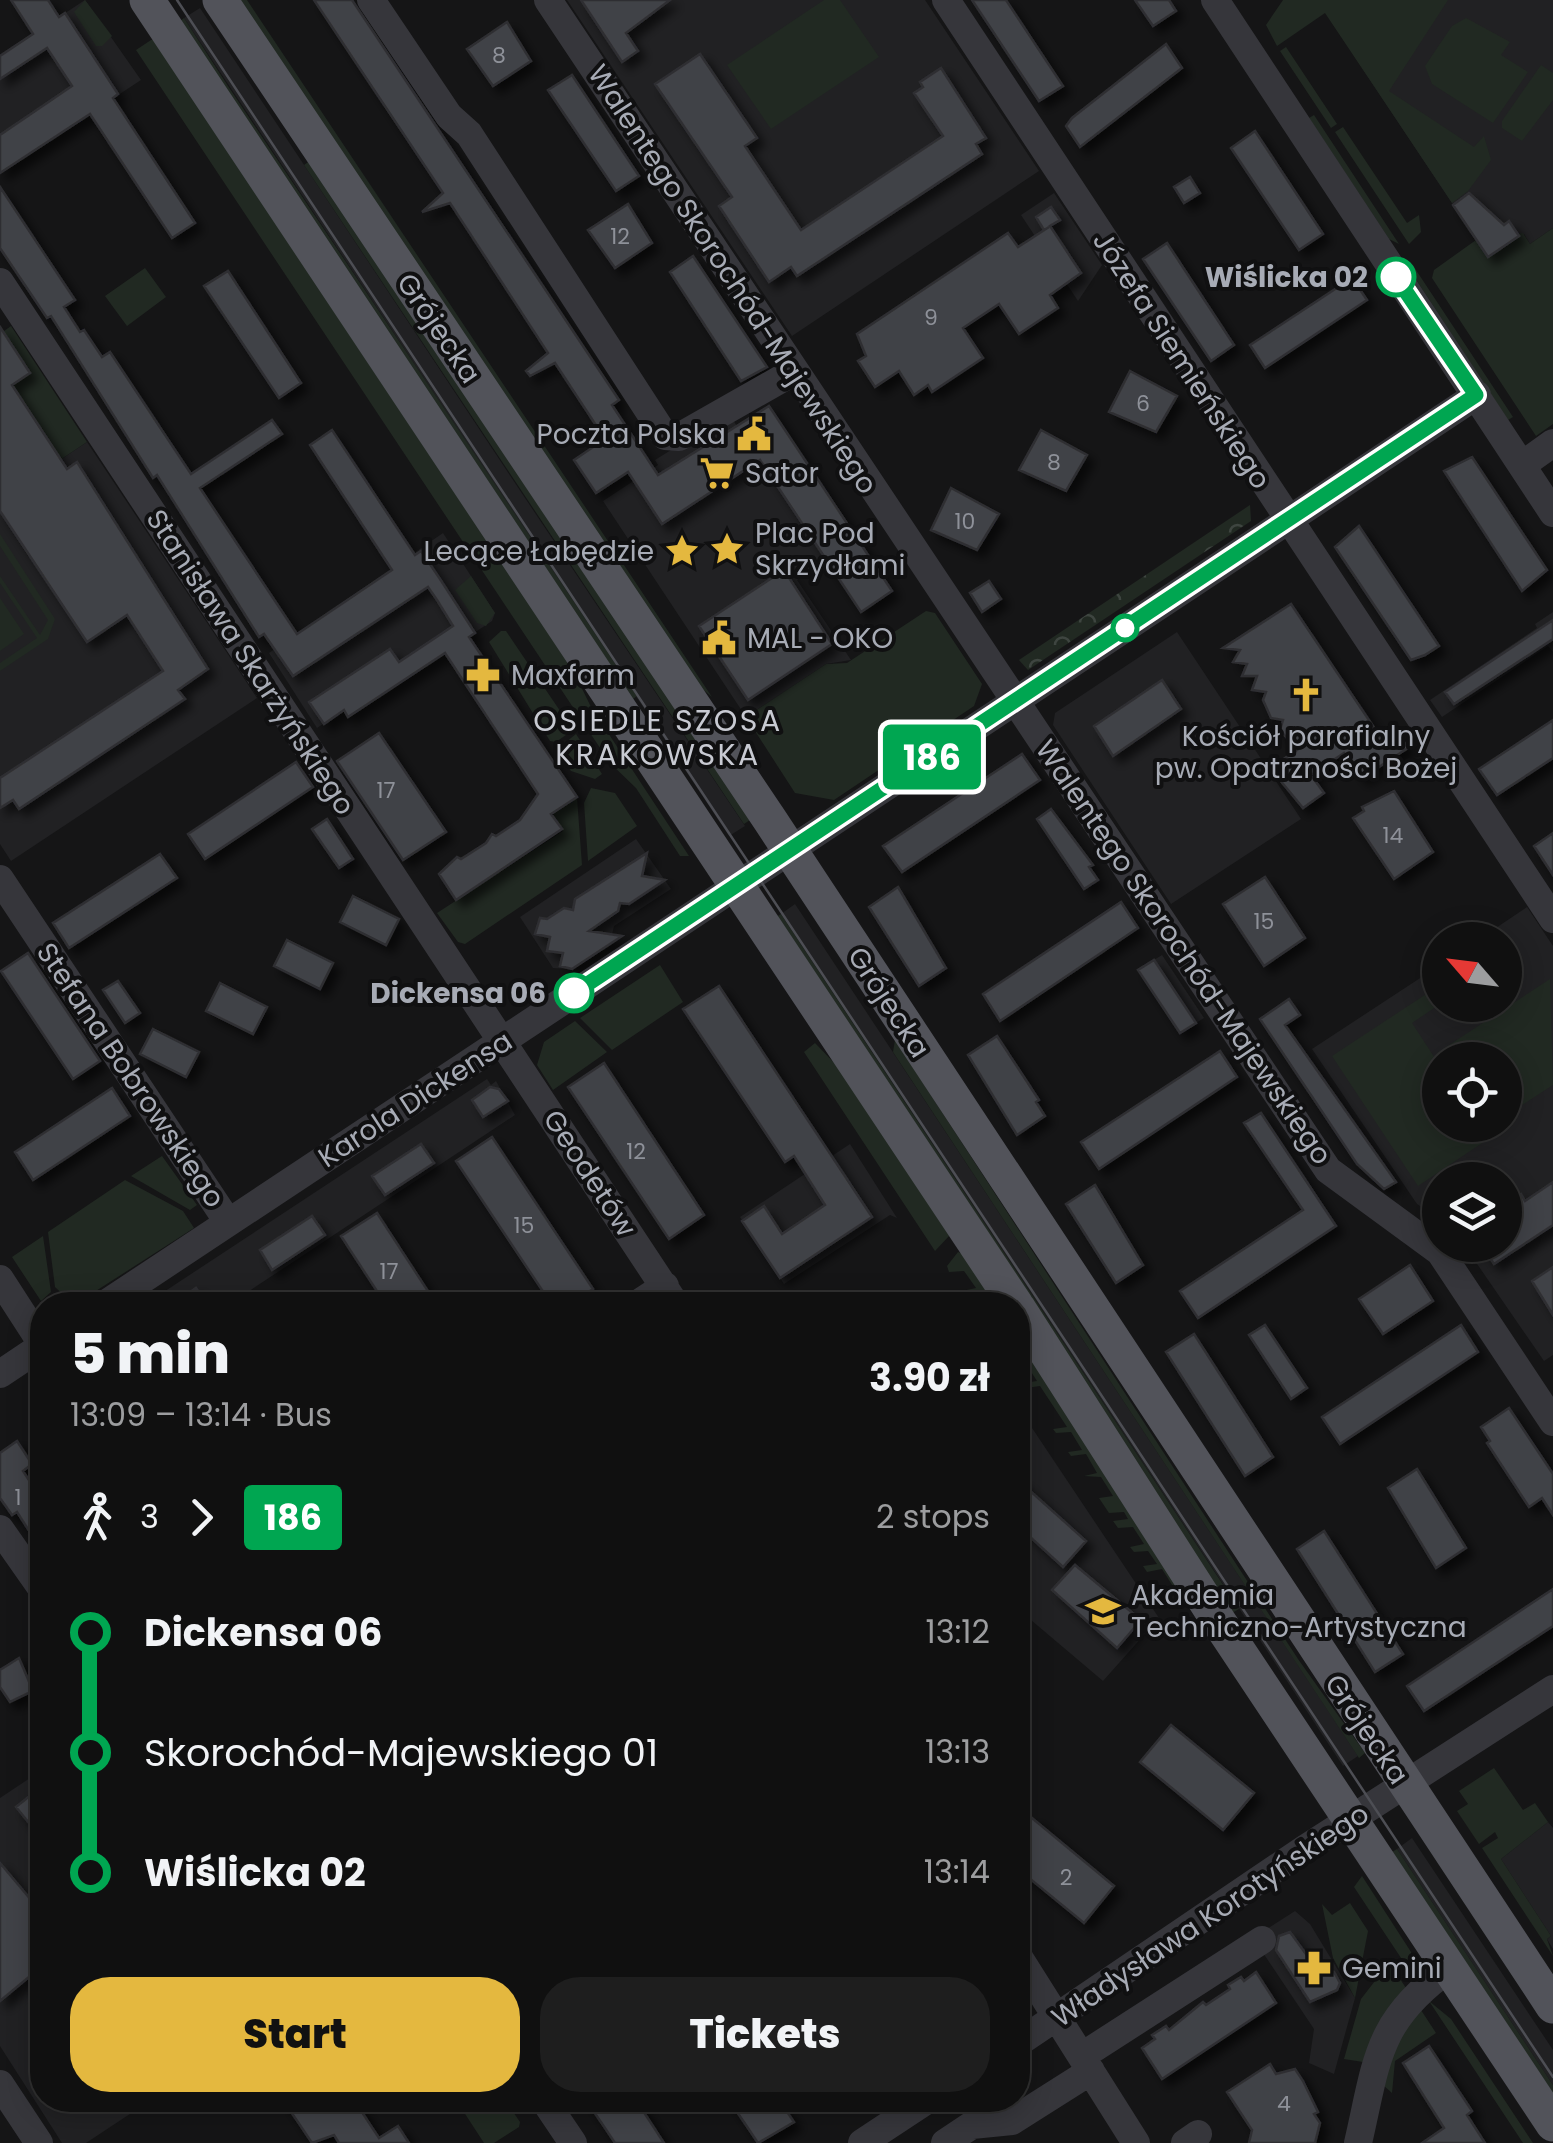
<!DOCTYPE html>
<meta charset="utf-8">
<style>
body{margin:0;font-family:Poppins,sans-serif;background:#1e1e1e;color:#f1f3f6;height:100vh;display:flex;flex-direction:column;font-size:38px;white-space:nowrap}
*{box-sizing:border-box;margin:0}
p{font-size:32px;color:#9c9d9f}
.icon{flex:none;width:55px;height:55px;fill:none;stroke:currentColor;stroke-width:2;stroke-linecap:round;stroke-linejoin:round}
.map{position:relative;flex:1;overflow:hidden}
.panel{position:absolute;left:30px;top:1292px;width:1000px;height:820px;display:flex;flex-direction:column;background:#101010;border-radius:40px;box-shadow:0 5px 25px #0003,0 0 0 2px #303030}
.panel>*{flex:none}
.badge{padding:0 20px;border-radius:8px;font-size:35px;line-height:65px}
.needle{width:65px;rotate:298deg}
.controls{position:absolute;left:1422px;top:922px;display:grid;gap:20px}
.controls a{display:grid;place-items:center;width:100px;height:100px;border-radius:50%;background:#101010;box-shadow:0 5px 25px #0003,0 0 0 2px #303030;font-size:50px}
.map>.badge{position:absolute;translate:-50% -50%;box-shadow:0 0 0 5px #fff}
.legs{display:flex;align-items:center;gap:15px;height:110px;padding:0 40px;font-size:32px}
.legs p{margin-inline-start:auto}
.headline{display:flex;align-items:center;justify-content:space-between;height:170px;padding:0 40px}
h1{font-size:55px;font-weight:800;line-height:75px}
.button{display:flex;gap:20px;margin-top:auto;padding:20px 40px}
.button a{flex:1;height:115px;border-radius:40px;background:#e4b83f;color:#111;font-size:40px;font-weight:800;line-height:115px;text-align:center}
.button a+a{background:#1e1e1e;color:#f1f3f6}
ul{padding:0 40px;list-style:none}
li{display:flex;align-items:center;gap:35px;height:120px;font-size:38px}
li i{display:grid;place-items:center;width:15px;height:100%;margin:0 12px;background:currentColor}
li i::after{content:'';width:25px;height:25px;margin:-12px;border:8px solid;border-radius:50%;background:#101010}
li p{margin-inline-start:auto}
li:first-child i{background:linear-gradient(#0000 50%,currentColor 0)}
li:last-child i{background:linear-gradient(currentColor 50%,#0000 0)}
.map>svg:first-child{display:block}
</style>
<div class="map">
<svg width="1553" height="2143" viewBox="0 0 1553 2143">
<defs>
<pattern id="forest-crowns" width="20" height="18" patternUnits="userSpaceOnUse" patternTransform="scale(2.5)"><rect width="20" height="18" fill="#212922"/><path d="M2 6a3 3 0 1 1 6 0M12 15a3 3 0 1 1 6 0" fill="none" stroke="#3e4540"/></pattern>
<filter id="shadow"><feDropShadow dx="7" dy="7" stdDeviation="5" flood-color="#0009"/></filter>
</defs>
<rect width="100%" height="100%" fill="#151516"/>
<!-- built -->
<path fill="#212123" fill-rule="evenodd" d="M85 0 141 80 0 173V56Z
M567 0H925L1039 171 792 336Z
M1317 0H1553V228L1530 244 1524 234 1488 257Z
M200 8 523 495 745 826 729 836 184 18Z
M1054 193 1102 265 1078 301 1021 215Z
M729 414 826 560 797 580 851 660 826 664 746 717 603 501 658 465 655 460Z
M87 442 257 698 11 861 0 844V500Z
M443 533 495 613 492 621 348 717 330 689 325 692 339 713 317 728 269 653Z
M1553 612V652L1548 646 1442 717 1430 700 1537 628 1535 624Z
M1177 632 1301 819 1171 904 1053 725 1055 713Z
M636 839 671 889 614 926 610 943 572 969 553 968 520 917Z
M795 904 1358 1756 1343 1766 781 914Z
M1527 907 1553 946V1355L1544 1361 1464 1245H1505V1180H1440V1219L1417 1204 1312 1049 1440 965V1005H1505V940H1478ZM1440 1060H1505V1125H1440Z
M1162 955 1204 1018 1180 1033 1138 970Z
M487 1079 491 1085 496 1081 515 1115 228 1305H144Z
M850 1144 897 1218 890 1215 784 1284 740 1217Z
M1018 1407 1159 1618 1103 1681 1018 1609Z
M42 1770V2100H151L86 2143H62L0 2046V1798Z
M1548 1822 1553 1828V1949L1547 1939 1551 1936 1501 1859Z
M1412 1838 1553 2050V2085L1397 1849Z
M1295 1911 1310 1924 1355 1998 1334 2074 1309 2063 1314 2029 1253 1938Z"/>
<!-- green -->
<path fill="#212922" d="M85 0 112 36 102 46H96L74 12Z
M234 0H247L712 697 689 678Z
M824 0H840L879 57 771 129 727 65Z
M1283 0H1448L1389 91 1474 147 1484 136 1491 160 1468 191 1452 203 1325 13 1277 46 1266 25Z
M184 18 228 86 637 696 629 702 179 22Z
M1466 18 1510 42 1501 55 1528 72 1493 123 1432 84 1425 66 1452 26Z
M151 40H155L564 652 591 707 689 856H680L636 788 610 763 136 50Z
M1286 47 1337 124 1331 128 1280 51Z
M1541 65 1553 73V100L1522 141 1502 128V121Z
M1314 115 1399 244 1389 239 1309 118Z
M1343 127 1407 223 1419 215 1421 232 1409 244 1335 132Z
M311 160 750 820 744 824 304 165Z
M1553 228V424L1536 436 1432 278 1434 270 1476 240 1523 233 1530 244Z
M1414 267 1513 417 1508 420 1415 278Z
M145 268 166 297 127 326 105 296Z
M11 326 87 442 0 500V334Z
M0 534 55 619 48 639 0 671V663L37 638 0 583V576L40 635 48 620 0 546Z
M471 576 495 613 486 626 477 623 455 590Z
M0 598 24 634 0 651Z
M926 611 935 613 982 684 974 706 834 800 795 793 746 717 826 664 847 663Z
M501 631H506L573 730 556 742 550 741 489 642Z
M576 734 602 774 595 779 571 771 556 750Z
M591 788 615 793 637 826 588 861 584 803Z
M577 798 582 865 465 944 458 942 437 913 563 831 553 814Z
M781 914 1239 1609 1232 1613 776 917Z
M660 965 683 1002 612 1050 580 1018Z
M1550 979 1553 1085 1505 1116V1060H1442L1437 1053Z
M1440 985V1004L1412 1023 1440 1066V1125H1479L1488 1139 1418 1186 1332 1056Z
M575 1021 607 1052 553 1090 537 1065 544 1042Z
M895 1040 1298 1659 1365 1753 1359 1758 893 1052Z
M815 1043 841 1070 950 1235 935 1251 804 1052Z
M162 1156 197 1205 190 1210 131 1176Z
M125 1180 183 1211 194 1228 74 1305 55 1287 48 1232Z
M43 1236 51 1292 41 1301 12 1257Z
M958 1252 963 1254 997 1305H987L979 1294 965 1296 962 1291 976 1288 964 1271 949 1272 947 1266Z
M1018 1337 1181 1592 1165 1597 1159 1590 1174 1588 1162 1569 1147 1572 1143 1566 1157 1564 1148 1551 1134 1552 1130 1547 1144 1544 1133 1527 1118 1528 1113 1521 1128 1519 1124 1512 1109 1513 1099 1498 1113 1496 1101 1477 1084 1476 1097 1473 1086 1454 1071 1456 1068 1452 1082 1450 1071 1432 1056 1433 1053 1429 1067 1427 1040 1386 1026 1388 1023 1383 1037 1381 1026 1364H1018L1022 1358Z
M1494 1768 1523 1810 1535 1803 1548 1822 1501 1859 1551 1936 1547 1939 1553 1956 1482 1848 1498 1838 1495 1832 1479 1844 1457 1811 1468 1804 1459 1791Z
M1397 1849 1553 2085V2093L1392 1852Z
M1362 1876 1411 1952 1414 1969 1405 1964 1354 1887Z
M1350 1903 1368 1931 1355 1998 1333 1958 1322 1904 1332 1915Z
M1392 1967 1406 1988 1379 2023 1363 2062 1344 2059 1361 1999 1385 1968Z
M1429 2001 1451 2019 1533 2143H1523Z
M1419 2007 1436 2033 1395 2061 1392 2093 1383 2085 1387 2062Z
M456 2100H505L520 2122 519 2127 494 2143H484Z"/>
<!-- forest -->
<path fill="url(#forest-crowns)" d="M1250 505 1251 521 1028 670 1019 660Z"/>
<!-- building -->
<path fill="#414246" stroke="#2f2f32" stroke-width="2.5" filter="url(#shadow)" d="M11 0H48L59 17 65 13 118 94 113 98 195 223 172 238 90 114 0 173V135L72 86 47 48 0 79V56L33 34Z
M314 0H352L619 400 612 405 658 475 769 406 892 591 861 612 760 460 662 524 628 472 596 493 574 460 605 439 555 363 530 376 526 371 548 353 450 203 422 212 443 193Z
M581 0H670L626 33 638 51 622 62Z
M972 0H1006L1063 86 1039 101Z
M1135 0H1169L1176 11 1153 26Z
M507 22 531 61 493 86 467 49Z
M1166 44 1182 68 1080 147 1066 126 1072 118Z
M700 54 757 138 745 146 801 230 943 136 914 93 923 87 920 82 941 68 986 138 976 144 982 154 797 276 791 267 769 282 719 206 732 197 655 84Z
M572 75 639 176 616 191 548 90Z
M1255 131 1323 234 1299 250 1231 148Z
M1190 177 1200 193 1184 203 1174 187Z
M0 187 75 300 64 307 80 332 84 330 102 357 110 352 191 474 272 420 282 434 200 488 297 634 392 570 310 445 332 430 415 555 421 551 440 579 475 633 469 637 577 797 551 814 562 829 456 900 439 874 457 857 461 859 486 843 492 834 496 836 520 820 538 794 445 653 348 717 344 710 324 724 309 702 390 649 399 662 453 626 437 600 428 587 293 676 264 634 259 637 157 475 153 478 51 316 47 318 0 248Z
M1469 193 1504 225 1509 221 1519 236 1488 257 1453 205Z
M628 204 652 243 615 268 588 230Z
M1051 207 1060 220 1050 226 1081 273 1050 295 1058 308 1019 334 999 304 963 328 983 358 932 392 928 385 914 395 899 371 875 387 858 361 866 356 857 334 1008 233 1018 247 1049 227 1044 230 1036 217Z
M1167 243 1234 345 1211 361 1143 259Z
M693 256 767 367 741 381 670 272Z
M228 271 301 383 279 398 204 286Z
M1352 278 1367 300 1265 368 1250 345Z
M0 327 30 373 12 385 67 469 77 462 208 669 178 690 185 699 19 809 13 800 0 808V778L163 671 127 615 87 642 0 511Z
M1130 371 1177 396 1156 432 1109 412Z
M1041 430 1087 455 1066 491 1019 470Z
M1472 457 1547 570 1522 591 1444 471Z
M951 488 999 514 977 550 931 530Z
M1359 526 1439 646 1425 655 1411 660 1335 547Z
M784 570 832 644 748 700 699 626Z
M989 581 1001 599 982 612 970 593Z
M1291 604 1385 744 1399 735 1408 748 1362 778 1344 753 1311 775 1324 793 1303 808 1270 768 1297 750 1280 730 1283 720 1271 718 1263 700 1266 692 1252 690 1257 676H1242L1247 664 1233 662 1240 650 1223 648Z
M1553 620V639L1454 704 1445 692Z
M1162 680 1181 709 1113 756 1094 726Z
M1553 720V758L1497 795 1479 769Z
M379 733 446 832 403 860 337 761Z
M1022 754 1040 780 902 872 883 846Z
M296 762 313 787 205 859 188 834Z
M1394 791 1433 852 1394 879 1353 818 1364 811 1362 807Z
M1051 809 1093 865 1089 867 1098 880 1084 889 1037 819Z
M327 819 353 859 339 868 312 829Z
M1553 833V875L1534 846Z
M647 853 642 876 665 880 629 904 620 903 618 911 589 931 622 936 572 969 560 966 563 953 547 951 550 937 535 934 540 918 547 919 564 908 573 910 575 899Z
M160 854 177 878 69 948 53 923Z
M1265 877 1305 938 1264 966 1223 904Z
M898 887 946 968 919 986 869 907Z
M353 896 399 919 386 945 340 922Z
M1121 902 1138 928 1000 1021 983 994Z
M287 940 333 963 320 989 274 966Z
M28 953 100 1061 73 1079 1 971Z
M1154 960 1196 1023 1180 1033 1138 970Z
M118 981 140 1013 125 1023 103 990Z
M220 983 267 1007 253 1034 206 1011Z
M719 986 872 1217 780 1278 742 1221 764 1206 782 1234 825 1205 794 1156 785 1162 683 1009Z
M1289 999 1300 1015 1285 1025 1396 1182 1384 1189 1357 1164 1260 1019Z
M153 1029 199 1052 186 1077 140 1054Z
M997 1036 1039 1100 1036 1102 1045 1116 1017 1135 968 1055Z
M1220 1051 1237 1077 1099 1169 1081 1142Z
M604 1063 704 1215 669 1239 568 1087Z
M490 1087 499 1089 508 1101 483 1117 472 1100Z
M112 1088 130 1116 33 1180 15 1152Z
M1261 1113 1336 1226 1198 1318 1180 1291 1303 1210 1244 1123Z
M492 1137 593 1289 568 1305H552L456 1161Z
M421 1144 434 1163 385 1195 372 1176Z
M1553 1182V1225L1494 1264 1482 1245H1505V1204L1521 1194 1525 1201Z
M1095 1185 1143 1265 1116 1283 1066 1204Z
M377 1213 437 1305H386L341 1236Z
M312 1216 325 1235 272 1270 260 1250Z
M1410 1265 1433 1301 1383 1334 1359 1299Z
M1553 1267V1315L1532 1281Z
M196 1288 208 1305H171Z
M1265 1325 1307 1388 1291 1399 1249 1335Z
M1461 1325 1478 1352 1340 1444 1322 1417Z
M1194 1334 1273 1457 1245 1476 1166 1352Z
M1509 1408 1553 1474V1515L1542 1498 1529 1507 1487 1443 1490 1441 1481 1427Z
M17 1441 32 1464 23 1471 42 1500V1551L17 1512 12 1515 0 1498V1453Z
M1417 1469 1466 1548 1436 1568 1388 1488Z
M1018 1480 1086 1541 1063 1567 1018 1526Z
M1324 1531 1403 1654 1375 1672 1297 1549Z
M1075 1565 1141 1620 1117 1648 1052 1590Z
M1553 1589V1626L1424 1711 1407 1686Z
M19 1658 33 1691 10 1702 0 1687V1670Z
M1171 1725 1254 1793 1223 1830 1140 1762Z
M42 1786V1839L16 1807Z
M1032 1818 1114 1886 1084 1923 1018 1869V1835Z
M0 1863 42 1913V1955L30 1965 35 1972 0 2001Z
M1290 1932 1311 1961 1315 1958 1322 1968 1334 1972 1340 1983 1337 1990 1310 2002 1276 1950 1279 1936Z
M1256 1972 1276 2003 1162 2079 1142 2048 1155 2039 1152 2035 1166 2026 1169 2030 1203 2002 1206 2005 1230 1989 1228 1985 1241 1977 1244 1981Z
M1429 2046 1472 2111 1467 2115 1485 2143H1422L1444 2128 1403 2063Z
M1270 2064 1276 2074 1295 2069 1303 2081 1318 2112 1314 2114 1320 2123 1315 2143H1249L1252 2130 1227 2092Z
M283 2100H354L379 2138 398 2126 409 2143H339L334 2135 312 2143Z
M586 2100H636L664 2143H615Z
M729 2100H779L794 2122 758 2143Z"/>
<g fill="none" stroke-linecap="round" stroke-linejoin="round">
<!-- minor -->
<path stroke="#36363b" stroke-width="28" d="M371 0 449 116 469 134 665 436 679 437 795 371
M548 0 1328 1170 1440 1252 1553 1422
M946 0 1553 919
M1215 0 1553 513
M0 282 676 1305
M1522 465 1553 443
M0 879 228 1222
M0 1279 42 1344
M104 1305 1477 395
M636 1305 665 1286
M0 1374 42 1346
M0 1529 42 1589
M1018 1956 1136 2143
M1018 2043 1303 1850 1553 1689
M1082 2056 1262 1940
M0 2084 39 2143
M544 2100 573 2143
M862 2143 927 2100
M945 2143 972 2125 1012 2121 1091 2071
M1185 2143 1198 2134
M1358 2143C1377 2061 1376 2020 1450 1968"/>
<!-- major -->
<path stroke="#52535a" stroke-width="35" d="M147 0 1016 1305
M220 0 770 820 1553 2006
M1018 1308 1219 1622 1553 2124"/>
<!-- tram -->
<path stroke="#4d4e54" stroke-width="2.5" d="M177 0 1553 2077"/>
</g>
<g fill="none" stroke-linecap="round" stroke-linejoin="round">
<!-- line-1 casing -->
<g stroke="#fff" stroke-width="22">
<path id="line-1" d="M574 993 1476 395 1396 277"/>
</g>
<!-- line-1 -->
<use href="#line-1" stroke="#00a651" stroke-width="15"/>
</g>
<!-- icons -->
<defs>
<g id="civic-bare" transform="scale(2.7)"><path d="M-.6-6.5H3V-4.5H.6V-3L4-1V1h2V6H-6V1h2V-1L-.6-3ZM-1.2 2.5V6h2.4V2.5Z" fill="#e4b83f" stroke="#101011" stroke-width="2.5" paint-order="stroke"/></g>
<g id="supermarket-bare" transform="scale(2.7)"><path d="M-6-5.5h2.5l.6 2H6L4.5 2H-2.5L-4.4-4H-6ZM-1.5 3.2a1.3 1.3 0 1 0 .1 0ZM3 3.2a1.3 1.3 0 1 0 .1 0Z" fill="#e4b83f" stroke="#101011" stroke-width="2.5" paint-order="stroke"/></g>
<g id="sight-bare" transform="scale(2.7)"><path d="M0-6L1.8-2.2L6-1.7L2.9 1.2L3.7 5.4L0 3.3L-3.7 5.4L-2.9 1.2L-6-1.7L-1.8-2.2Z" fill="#e4b83f" stroke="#101011" stroke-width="2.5" paint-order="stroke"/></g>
<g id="pharmacy-bare" transform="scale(2.7)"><path d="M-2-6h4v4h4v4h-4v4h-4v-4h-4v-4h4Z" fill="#e4b83f" stroke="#101011" stroke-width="2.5" paint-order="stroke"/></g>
<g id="church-bare" transform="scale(2.7)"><path d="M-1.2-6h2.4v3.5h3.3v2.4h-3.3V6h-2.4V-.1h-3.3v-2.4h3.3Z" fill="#e4b83f" stroke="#101011" stroke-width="2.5" paint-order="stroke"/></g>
<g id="university-bare" transform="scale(2.7)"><path d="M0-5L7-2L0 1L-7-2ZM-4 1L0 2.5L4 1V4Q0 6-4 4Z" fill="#e4b83f" stroke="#101011" stroke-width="2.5" paint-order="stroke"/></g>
</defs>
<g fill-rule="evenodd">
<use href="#civic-bare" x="754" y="434"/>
<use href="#supermarket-bare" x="717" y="473"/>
<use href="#sight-bare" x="727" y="549"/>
<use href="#sight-bare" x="682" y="551"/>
<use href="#civic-bare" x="719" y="638"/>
<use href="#pharmacy-bare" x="483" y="675"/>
<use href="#church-bare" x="1306" y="695"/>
<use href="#university-bare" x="1103" y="1611"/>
<use href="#pharmacy-bare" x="1314" y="1968"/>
</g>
<!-- markers -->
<g fill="#fff" stroke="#00a651" stroke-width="5">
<circle cx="1396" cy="277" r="18"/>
<circle cx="1125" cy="628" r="12"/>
<circle cx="574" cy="993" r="18"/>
</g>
<g text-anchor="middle" stroke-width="8" stroke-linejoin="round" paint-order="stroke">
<!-- number labels -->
<g font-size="22" fill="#8e9199">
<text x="499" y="63">8</text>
<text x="620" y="244">12</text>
<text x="931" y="325">9</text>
<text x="1143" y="411">6</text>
<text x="1054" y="470">8</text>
<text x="965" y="529">10</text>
<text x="386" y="798">17</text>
<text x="1393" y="843">14</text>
<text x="1264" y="929">15</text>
<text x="636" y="1159">12</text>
<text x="524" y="1233">15</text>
<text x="389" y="1279">17</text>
<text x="18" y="1505">1</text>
<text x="1066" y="1885">2</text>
<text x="1284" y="2111">4</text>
</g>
<!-- stop labels -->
<g font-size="28" font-weight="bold" fill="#a7abb5" stroke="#101011" text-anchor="end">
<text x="1368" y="287">Wiślicka 02</text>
<text x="546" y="1003">Dickensa 06</text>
</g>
<!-- street labels -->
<g font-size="28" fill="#a7abb5" stroke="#101011">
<text transform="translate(733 279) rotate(57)" y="10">Walentego Skorochód-Majewskiego</text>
<text transform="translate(439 328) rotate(56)" y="10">Grójecka</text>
<text transform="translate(1182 360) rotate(57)" y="10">Józefa Siemieńskiego</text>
<text transform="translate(251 662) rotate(57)" y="10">Stanisława Skarżyńskiego</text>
<text transform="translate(1184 952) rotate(56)" y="10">Walentego Skorochód-Majewskiego</text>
<text transform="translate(889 1002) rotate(57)" y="10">Grójecka</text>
<text transform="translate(131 1075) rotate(56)" y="10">Stefana Bobrowskiego</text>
<text transform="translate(415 1099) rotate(-33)" y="10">Karola Dickensa</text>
<text transform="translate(590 1173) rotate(57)" y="10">Geodetów</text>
<text transform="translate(1367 1729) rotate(56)" y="10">Grójecka</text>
<text transform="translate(1210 1915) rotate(-34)" y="10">Władysława Korotyńskiego</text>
</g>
<!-- poi labels -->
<g font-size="28" fill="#a7abb5" stroke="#101011" text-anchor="start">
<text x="726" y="444" text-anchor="end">Poczta Polska</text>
<text x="745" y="483">Sator</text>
<text x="755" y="543">Plac Pod<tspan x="755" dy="32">Skrzydłami</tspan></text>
<text x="654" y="561" text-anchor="end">Lecące Łabędzie</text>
<text x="747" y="648">MAL - OKO</text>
<text x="511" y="685">Maxfarm</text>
<text x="1306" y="746" text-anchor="middle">Kościół parafialny<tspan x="1306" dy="32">pw. Opatrzności Bożej</tspan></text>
<text x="1131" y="1605">Akademia<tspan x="1131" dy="32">Techniczno-Artystyczna</tspan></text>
<text x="1342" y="1978">Gemini</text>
</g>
<!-- neighbourhood labels -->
<g font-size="30" letter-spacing="2.5" fill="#c8cad2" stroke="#101011">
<text x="658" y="731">OSIEDLE SZOSA<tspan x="658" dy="34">KRAKOWSKA</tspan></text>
</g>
</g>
</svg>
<div class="controls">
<a><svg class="needle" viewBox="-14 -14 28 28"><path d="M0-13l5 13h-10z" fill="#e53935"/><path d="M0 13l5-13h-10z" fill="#9c9d9f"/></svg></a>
<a><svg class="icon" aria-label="locate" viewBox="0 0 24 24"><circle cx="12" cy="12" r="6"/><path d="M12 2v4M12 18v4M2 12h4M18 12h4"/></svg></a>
<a><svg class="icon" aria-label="layers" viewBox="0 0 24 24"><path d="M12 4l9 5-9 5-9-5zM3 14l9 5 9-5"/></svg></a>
</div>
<b class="badge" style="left:932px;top:757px;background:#00a651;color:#fff">186</b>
<section class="panel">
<div class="headline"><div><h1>5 min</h1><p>13:09 – 13:14 · Bus</p></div><b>3.90 zł</b></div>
<div class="legs"><svg class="icon" aria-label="walk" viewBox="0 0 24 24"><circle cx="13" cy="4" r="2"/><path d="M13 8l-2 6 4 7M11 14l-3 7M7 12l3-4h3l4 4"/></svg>3<svg class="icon" aria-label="forward" viewBox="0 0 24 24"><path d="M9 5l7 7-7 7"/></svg><b class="badge" style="background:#00a651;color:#fff">186</b><p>2 stops</p></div>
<ul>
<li><i style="color:#00a651"></i><b>Dickensa 06</b><p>13:12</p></li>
<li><i style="color:#00a651"></i><span>Skorochód-Majewskiego 01</span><p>13:13</p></li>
<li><i style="color:#00a651"></i><b>Wiślicka 02</b><p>13:14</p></li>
</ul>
<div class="button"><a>Start</a><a>Tickets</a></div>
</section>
</div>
